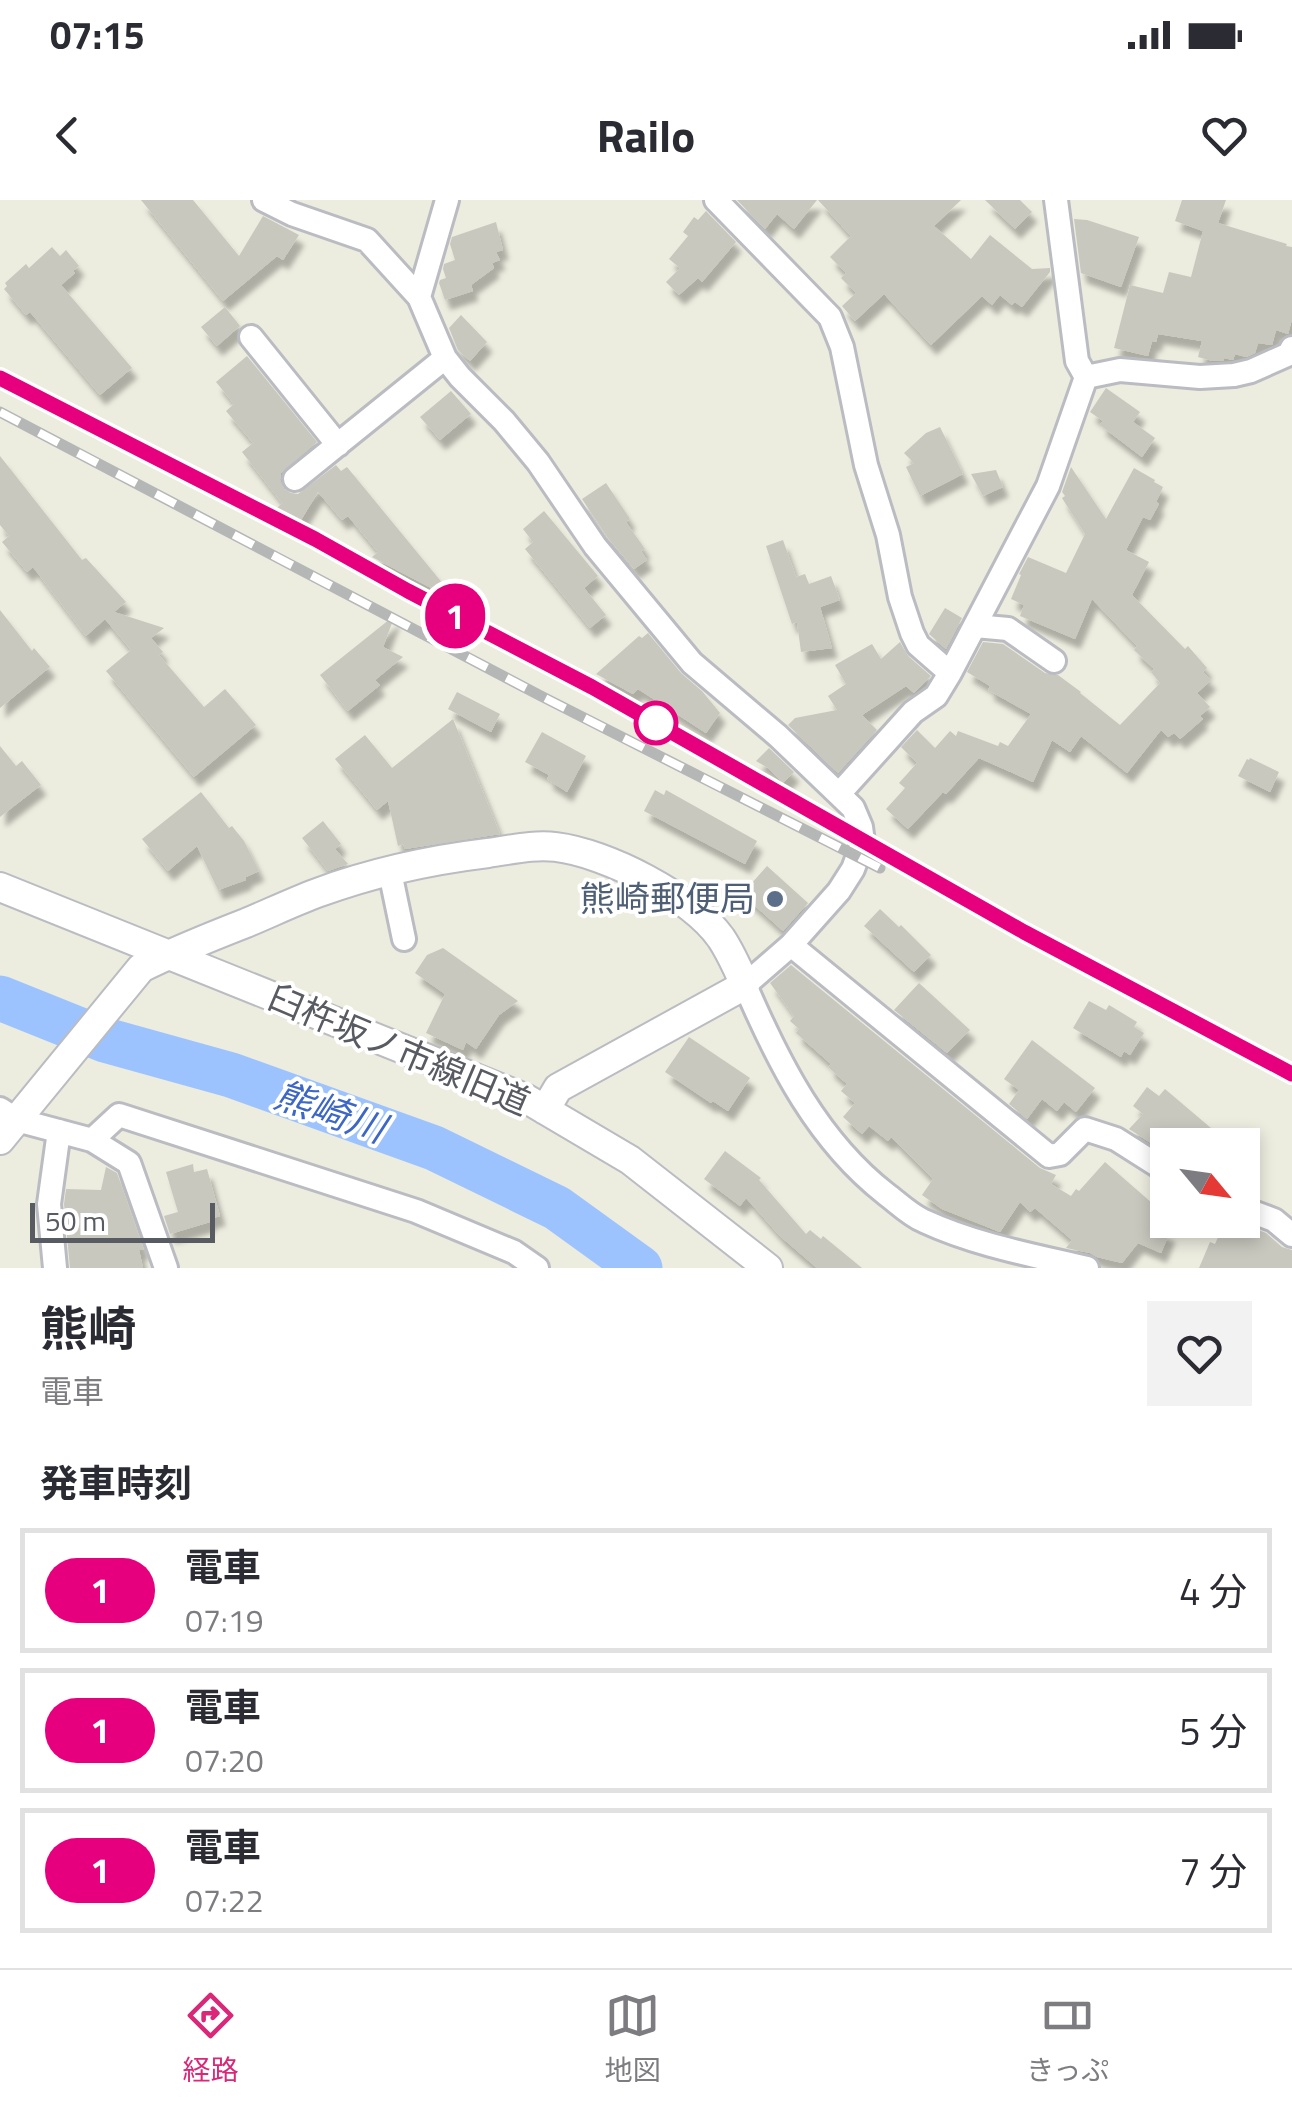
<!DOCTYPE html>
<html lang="ja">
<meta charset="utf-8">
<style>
body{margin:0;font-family:"Titillium Web","Noto Sans JP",sans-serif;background:#f2f2f3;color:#2b2b33;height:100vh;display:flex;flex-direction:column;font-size:38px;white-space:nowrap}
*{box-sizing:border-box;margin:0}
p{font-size:32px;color:#7c7c81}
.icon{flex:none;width:55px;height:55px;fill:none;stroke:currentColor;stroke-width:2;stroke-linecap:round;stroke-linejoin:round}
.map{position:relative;height:1068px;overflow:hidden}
.side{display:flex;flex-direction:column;background:#fff;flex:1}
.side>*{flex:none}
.badge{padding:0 20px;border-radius:32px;font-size:35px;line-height:65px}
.needle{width:65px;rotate:119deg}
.tools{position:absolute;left:1150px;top:928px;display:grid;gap:20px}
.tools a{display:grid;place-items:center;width:110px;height:110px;border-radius:0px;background:#fff;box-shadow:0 5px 15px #0003;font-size:50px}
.scale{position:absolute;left:30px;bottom:25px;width:185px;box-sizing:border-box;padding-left:10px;border:5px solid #585b61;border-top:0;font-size:28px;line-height:35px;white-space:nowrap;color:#585b61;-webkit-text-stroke:8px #fff;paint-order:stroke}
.map>.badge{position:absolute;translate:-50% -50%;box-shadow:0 0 0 5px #fff}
h2{padding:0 40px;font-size:38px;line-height:90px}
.round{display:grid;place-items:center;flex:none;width:105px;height:105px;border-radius:0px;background:#f2f2f3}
.headline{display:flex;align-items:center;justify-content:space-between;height:170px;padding:0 40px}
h1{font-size:48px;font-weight:700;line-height:75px}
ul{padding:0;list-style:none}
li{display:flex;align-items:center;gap:30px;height:125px;margin:0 20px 15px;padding:0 20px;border:5px solid #e1e1e2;border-radius:0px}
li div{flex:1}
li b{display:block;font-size:38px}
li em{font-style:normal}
li .badge{min-width:110px;font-weight:700;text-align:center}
.status{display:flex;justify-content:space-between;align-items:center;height:70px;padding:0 50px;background:#fff;direction:ltr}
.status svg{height:28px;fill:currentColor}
header{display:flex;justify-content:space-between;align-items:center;height:130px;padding:0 40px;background:#fff;font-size:45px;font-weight:700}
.tab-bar{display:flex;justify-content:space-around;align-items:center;height:140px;border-top:2px solid #e1e1e2;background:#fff;font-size:28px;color:#7c7c81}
.tab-bar a{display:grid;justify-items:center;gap:5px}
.tab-bar .active{color:#db2777}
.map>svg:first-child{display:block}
</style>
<div class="status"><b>07:15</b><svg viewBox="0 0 49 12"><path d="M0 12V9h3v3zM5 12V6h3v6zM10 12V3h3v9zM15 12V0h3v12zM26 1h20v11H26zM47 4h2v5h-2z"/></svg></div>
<header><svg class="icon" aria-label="back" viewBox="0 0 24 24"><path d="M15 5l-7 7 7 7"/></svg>Railo<svg class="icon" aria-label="heart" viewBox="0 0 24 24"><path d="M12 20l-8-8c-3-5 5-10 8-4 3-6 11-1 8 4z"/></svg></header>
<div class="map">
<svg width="1292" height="1068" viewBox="0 0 1292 1068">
<defs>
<filter id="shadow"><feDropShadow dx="5.5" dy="10" stdDeviation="2.5" flood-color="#0004"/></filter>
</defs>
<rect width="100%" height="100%" fill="#ececdf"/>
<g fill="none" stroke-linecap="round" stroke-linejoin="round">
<!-- river -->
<path stroke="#9dc3ff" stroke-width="45" d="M0 798 105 840 231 875 434 948 557 1008 640 1068"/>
</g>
<!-- building -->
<path fill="#c9c8bf" filter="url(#shadow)" d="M141 0H193L239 56 263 16 299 35 283 60 277 56 223 101Z
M737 0H817L794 29 777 14 765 29Z
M818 0H961L934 26 971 59 990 35 1032 69 1050 68V72L1022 107 1015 102 1012 105 1000 95 992 105 982 96 931 145 884 94 855 121 842 106 856 93 841 78 846 73 830 57 851 36Z
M985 0H1020L1032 12 1015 29Z
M1182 0H1226L1218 23 1287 44 1286 46 1292 47V119L1288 134 1276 130 1272 145 1258 143 1255 153 1246 157 1235 154 1233 160 1224 158 1223 161H1213L1198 157 1202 141 1158 134 1156 142 1152 141 1148 156 1114 148 1130 85 1163 93 1169 72 1191 77 1203 31 1175 21Z
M706 11 736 42 702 82 698 78 679 95 666 82 680 68 669 59 688 36 683 32 694 17 698 20Z
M1074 19 1087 20 1139 37 1121 87 1081 73Z
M496 22 503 50 496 52 500 60 492 63 494 68 471 85 473 91 445 100 439 83 440 80 446 78 443 69 444 64 455 60 450 44 452 37Z
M52 47 60 56 66 50 79 66 73 71 75 73 61 85 132 168 100 195 30 112 26 115 4 89 7 86 5 83 26 64 29 68Z
M225 107 240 126 217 146 201 127Z
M461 115 487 142 470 161 458 150 449 128Z
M247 156 317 242 281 273 280 280 284 289 291 293 298 294 336 265 341 271 347 267 458 402 372 357 378 352 348 316 342 320 318 292 301 320 277 308 282 303 242 252 253 243 226 211 234 204 216 182Z
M1106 188 1140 212 1133 222 1155 238 1142 257 1100 225 1103 221 1090 212Z
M451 191 471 214 440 240 420 217Z
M940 227 963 274 920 296 906 267 914 263 904 253 926 233Z
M0 256 82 360 86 358 126 402 114 412 164 428 151 438 163 452 159 455 204 507 225 489 256 525 194 577 106 471 131 450 105 419 86 436 33 367 27 372 2 342 9 336 0 325Z
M1071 267 1106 319 1134 268 1155 280 1154 282 1163 287 1156 302 1159 304 1150 320 1143 317 1126 350 1149 362 1132 395 1185 449 1188 446 1207 468 1203 472 1211 480 1197 493 1210 507 1200 516 1203 519 1180 539 1174 533 1168 537 1161 530 1127 573 1081 536 1070 552 1052 540 1033 582 979 558 946 594 943 592 908 629 886 609 905 588 899 583 917 563 901 547 917 530 935 548 950 531 956 536 958 531 998 546 1000 542 1008 546 1031 514 988 490 990 486 967 472 983 442 1003 444 1045 473 1058 475 1081 492 1080 493 1120 525 1160 483 1151 472 1154 469 1134 450 1137 446 1092 399 1075 439 1020 416 1024 405 1011 399 1021 375 1019 374 1028 357 1066 373 1085 334 1062 298 1065 296 1062 292Z
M996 270 1003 287 983 296 971 274Z
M606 283 630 319 626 322 645 349 641 351 647 360 634 369 608 338 582 299Z
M544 311 598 376 584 388 606 415 590 428 525 349 533 342 523 329Z
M783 340 796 377 805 374 809 384 831 376 840 400 820 407 832 448 801 452 797 422 792 424 766 346Z
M945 408 962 418 946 449 929 434Z
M0 410 32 451 34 448 50 467 0 508Z
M395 415 383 447 403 457 375 480 380 485 348 511 320 475Z
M648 433 681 473 702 491 720 513 706 533 638 489 633 494 596 474 639 436 642 438Z
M900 442 908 456 931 476 914 493 906 486 862 515 877 530 838 573 788 525 795 518 837 510 828 496 846 484 835 465 872 444 881 459Z
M457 492 500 514 491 532 448 509Z
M453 519 500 634 405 649 403 644 398 646 388 601 377 610 335 559 365 535 392 568Z
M542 532 586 556 567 592 547 579 549 575 525 562Z
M0 546 16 566 22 561 41 585 0 617Z
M769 548 794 572 783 583 768 568 756 561Z
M1250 558 1279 572 1270 592 1238 576 1247 559 1249 560Z
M655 590 664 595 666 590 757 641 745 664 644 611Z
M201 592 229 628 232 626 244 641 259 671 246 677V680L218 690 197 646 168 671 142 639Z
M323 621 341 644 335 649 348 664 328 671 302 638Z
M767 666 808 703 783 731 742 694Z
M880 709 899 727 901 725 931 755 914 772 864 726Z
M443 748 518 801 499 815 476 849 466 842 463 850 426 833 445 794 415 773 427 755Z
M791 765 1040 968 1056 975 1051 984 1071 996 1076 989 1079 991 1105 962 1160 1010 1151 1025 1170 1032 1161 1053 1138 1043 1122 1063 1097 1057 1090 1053 1066 1048 1072 1040 1035 1008 1030 1012 1020 1002 1000 1032 942 1009 922 995 933 979 891 937 888 941 869 926 862 934 843 917 855 903 841 891 847 884 828 867 831 864 796 833 799 829 790 821 794 816 770 783Z
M919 783 970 830 947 853 894 810Z
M1089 801 1106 810 1109 805 1137 822 1134 827 1144 833 1130 855 1124 851 1121 857 1073 828Z
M689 837 750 878 728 911 713 901 711 903 665 872Z
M1032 840 1095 888 1076 912 1064 902 1057 911 1042 899 1027 919 1009 904 1019 890 1004 879Z
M1147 887 1159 896 1165 889 1231 945H1168V954L1129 929 1143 914 1133 906Z
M725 951 761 978 759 980 806 1034 810 1030 821 1039 823 1036 862 1068H817L780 1036 746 998 740 1006 704 979Z
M193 964 194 972 207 969 220 1016 210 1019V1022L170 1034 164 1016 178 1012 166 972Z
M106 967 117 973 144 1050H139L143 1068H70L64 1004 66 989 101 990Z
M1226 1020H1234L1266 1033 1282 1047 1292 1050V1068H1199L1210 1042 1215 1044Z"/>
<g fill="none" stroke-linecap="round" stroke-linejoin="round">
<!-- minor casing -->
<g stroke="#babcc2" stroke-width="28">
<path id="minor" d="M264 0 292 14 367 40 419 97 445 158 460 177 504 221 538 262 595 346 692 463 778 536 853 608 861 627 863 642 853 669 839 691 791 745 745 785C779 864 818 941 886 994 898 1003 910 1015 924 1021 976 1045 1032 1055 1087 1068
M716 0 830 117 842 147 866 265 888 335 900 397 912 433 918 445 950 473
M419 97 447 0
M251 137 338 245
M1086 177 1120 170 1200 177 1234 175 1251 171 1289 154 1292 148
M295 279 445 158
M975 426 1008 429 1054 461
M839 594 913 512 936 496 950 473 1048 286 1086 177 1077 161 1056 0
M390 672 404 739
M791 745 1049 956 1060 954 1085 929 1116 939 1168 972
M0 909 17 920 92 940 129 963 166 1068
M92 940 119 915 416 1011 514 1052 537 1068
M1242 1008 1274 1020 1292 1035
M55 1068 49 1004 59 931"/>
</g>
<!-- tertiary casing -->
<g stroke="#babcc2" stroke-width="32">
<path id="tertiary" d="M0 687 525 898 630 960 768 1068
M0 940 141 768C175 751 210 737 246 723 270 713 293 702 317 693 371 673 430 660 488 653 510 650 534 644 556 647 606 653 691 696 721 738 731 753 738 769 745 785L558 888 545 910"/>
</g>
<!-- minor -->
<use href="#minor" stroke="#fff" stroke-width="22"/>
<!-- tertiary -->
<use href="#tertiary" stroke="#fff" stroke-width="28"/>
<!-- rail casing -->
<g stroke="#b5b6b6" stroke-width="11">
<path id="rail" d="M0 178 315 339 408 391 593 487 863 642 1088 767 1292 874
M0 212 541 496 880 668"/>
</g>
<!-- rail -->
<use href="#rail" stroke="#fff" stroke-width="8" stroke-dasharray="22" stroke-linecap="butt"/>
</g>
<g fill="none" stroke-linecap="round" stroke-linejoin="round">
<!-- line casing -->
<g stroke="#fff" stroke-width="22">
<path id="line" d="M0 178 315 339 408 391 592 487 1024 732 1292 874"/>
</g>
<!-- line -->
<use href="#line" stroke="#e6007e" stroke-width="15"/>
</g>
<!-- markers -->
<circle fill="#fff" stroke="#e6007e" stroke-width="5" cx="656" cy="523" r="20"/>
<circle fill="#5c6f8a" stroke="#fff" stroke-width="4" cx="775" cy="699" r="10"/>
<g text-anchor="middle" stroke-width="8" stroke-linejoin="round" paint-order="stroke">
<!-- service labels -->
<g font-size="35" fill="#4e5e75" stroke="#fff" text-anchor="end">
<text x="755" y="711">熊崎郵便局</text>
</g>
<!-- street labels -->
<g font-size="35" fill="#585b61" stroke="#fff">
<text transform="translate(399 850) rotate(23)" y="12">臼杵坂ノ市線旧道</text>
</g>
<!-- water labels -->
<g font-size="38" font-style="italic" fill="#3c67c6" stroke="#fff">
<text transform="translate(330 912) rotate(19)" y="13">熊崎川</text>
</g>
</g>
</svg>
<div class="tools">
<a><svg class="needle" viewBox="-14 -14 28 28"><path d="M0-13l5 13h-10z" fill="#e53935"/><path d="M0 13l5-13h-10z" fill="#7c7c81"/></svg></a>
</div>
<div class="scale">50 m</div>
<b class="badge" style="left:455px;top:416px;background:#e6007e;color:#fff">1</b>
</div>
<section class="side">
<div class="headline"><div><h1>熊崎</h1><p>電車</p></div><a class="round"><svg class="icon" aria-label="heart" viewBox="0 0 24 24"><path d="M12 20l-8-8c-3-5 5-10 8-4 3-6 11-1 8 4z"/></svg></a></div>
<h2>発車時刻</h2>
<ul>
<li><span class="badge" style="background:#e6007e;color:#fff">1</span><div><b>電車</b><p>07:19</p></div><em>4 分</em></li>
<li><span class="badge" style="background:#e6007e;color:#fff">1</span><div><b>電車</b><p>07:20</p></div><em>5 分</em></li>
<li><span class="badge" style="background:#e6007e;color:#fff">1</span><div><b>電車</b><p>07:22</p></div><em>7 分</em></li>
</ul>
</section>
<nav class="tab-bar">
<a class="active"><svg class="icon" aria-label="directions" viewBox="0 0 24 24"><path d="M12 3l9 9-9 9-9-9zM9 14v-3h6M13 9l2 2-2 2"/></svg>経路</a>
<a><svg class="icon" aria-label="map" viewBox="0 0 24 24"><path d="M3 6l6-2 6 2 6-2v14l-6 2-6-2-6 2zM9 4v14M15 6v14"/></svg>地図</a>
<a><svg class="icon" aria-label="tickets" viewBox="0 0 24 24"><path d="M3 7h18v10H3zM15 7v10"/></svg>きっぷ</a>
</nav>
